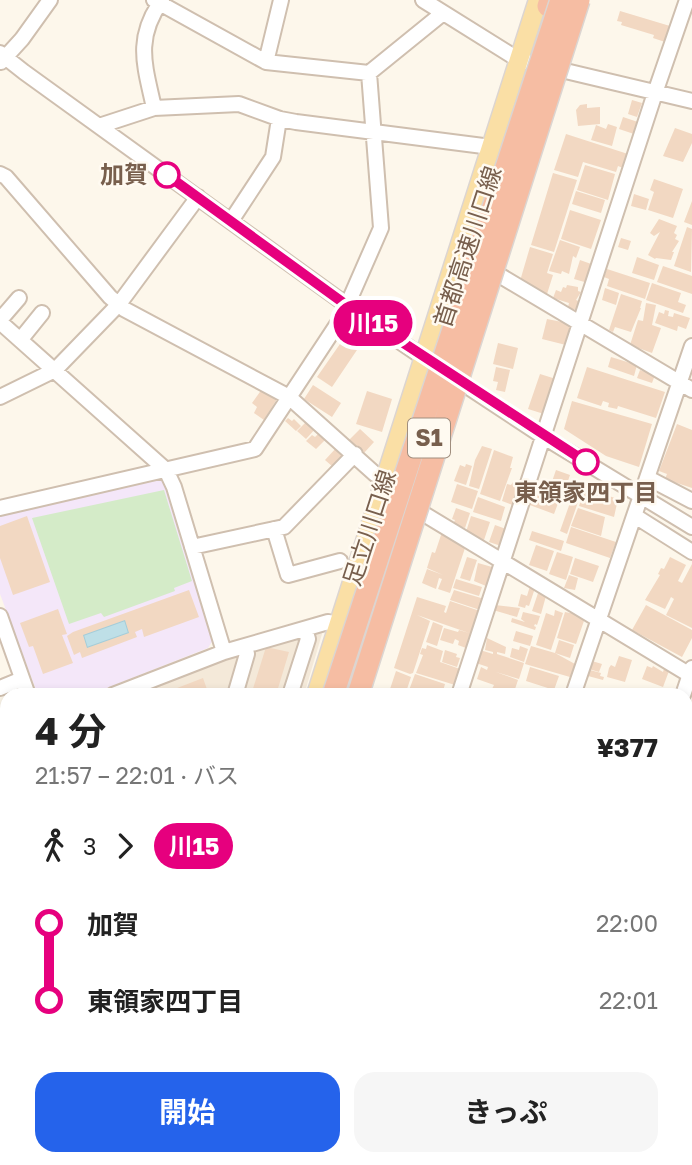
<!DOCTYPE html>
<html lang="ja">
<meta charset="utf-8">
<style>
body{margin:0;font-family:"Golos Text","Noto Sans JP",sans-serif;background:#f6f6f6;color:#222;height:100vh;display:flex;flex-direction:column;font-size:26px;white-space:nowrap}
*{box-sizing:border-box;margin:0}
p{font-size:23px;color:#767676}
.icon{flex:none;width:38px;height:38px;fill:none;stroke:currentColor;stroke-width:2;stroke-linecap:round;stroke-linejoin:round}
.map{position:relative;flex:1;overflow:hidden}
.sheet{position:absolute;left:0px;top:688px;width:693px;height:478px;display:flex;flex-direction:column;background:#fff;border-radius:21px 21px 0 0;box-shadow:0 4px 10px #0003}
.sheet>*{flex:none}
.badge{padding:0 14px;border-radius:23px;font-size:24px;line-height:46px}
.map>.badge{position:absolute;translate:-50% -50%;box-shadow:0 0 0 4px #fff}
.legs{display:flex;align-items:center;gap:10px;height:77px;padding:0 35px;font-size:23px}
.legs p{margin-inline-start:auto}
.overview{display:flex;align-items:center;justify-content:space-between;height:119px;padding:0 35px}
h1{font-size:38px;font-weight:700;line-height:52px}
.button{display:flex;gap:14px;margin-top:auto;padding:14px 35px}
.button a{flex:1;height:80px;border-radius:21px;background:#2563eb;color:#fff;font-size:28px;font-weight:700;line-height:80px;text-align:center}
.button a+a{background:#f6f6f6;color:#222}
ul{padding:0 35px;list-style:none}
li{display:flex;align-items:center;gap:24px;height:77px;font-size:26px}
li i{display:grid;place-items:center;width:10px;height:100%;margin:0 9px;background:currentColor}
li i::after{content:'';width:18px;height:18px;margin:-9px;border:5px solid;border-radius:50%;background:#fff}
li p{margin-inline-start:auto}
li:first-child i{background:linear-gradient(#0000 50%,currentColor 0)}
li:last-child i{background:linear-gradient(currentColor 50%,#0000 0)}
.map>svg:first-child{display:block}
</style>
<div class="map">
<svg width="692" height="1165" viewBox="0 0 692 1165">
<rect width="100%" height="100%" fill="#fdf7eb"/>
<!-- residential -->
<path fill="#f4e9d9" d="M320 631 322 634 304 695H131L224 657Z"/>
<!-- education -->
<path fill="#f4e7f9" d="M165 479 213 640 208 648 89 695H38L0 594V514Z"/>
<!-- green -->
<path fill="#d4ebc8" d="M164 490 192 581 174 588 175 591 104 617 101 613 69 624 32 518Z
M7 745V802L0 804V748Z"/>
<!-- water -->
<path fill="#bedfe7" stroke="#a5cdd9" stroke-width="2" d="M125 620 129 633 87 648 83 635Z
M692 821V1020L686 1037V839Z
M579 1159V1158L645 1159 642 1165H577Z"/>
<!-- building -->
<path fill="#f2d8c2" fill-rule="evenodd" d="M620 11 670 26 665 42 653 38 654 35 621 25 622 22 617 21Z
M632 100 642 103 637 117 628 114Z
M587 104V108L600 107V124L578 126 576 110 580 105Z
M623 117 641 123 637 135 619 129Z
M608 124 617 127 612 146 591 140 596 125 606 129Z
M675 128 692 134V143L683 162 663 156Z
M566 134 628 154 623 168 618 166 616 172 583 162 578 177 554 170Z
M585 165 615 174 608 200 577 190Z
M553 173 577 180 554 252 531 245Z
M654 179 683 189 673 218 648 210 654 192 650 190Z
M576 191 605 200 601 213 572 204Z
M634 194 649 199 646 210 631 206Z
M692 201V225L684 222Z
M570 210 601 220 591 249 561 239Z
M659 219 677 226 674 233 677 235 675 239 679 241 672 252H674L671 260 656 258 655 259 648 255 660 232 654 236 650 233Z
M687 227 692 229 691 272 674 266Z
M621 238 631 241 628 250 618 247Z
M560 240 580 247 576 258 573 256 569 274 562 271 561 274 549 271Z
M530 247 553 254 547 273 553 275 547 294 520 281Z
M637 257 659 265 654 280 632 273Z
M580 260 594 265 588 283 574 279Z
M663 266 692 276V294L657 282Z
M607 269 650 283 645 299 607 286 609 279 604 277Z
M652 283 681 293 678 302 686 305 683 313 646 300Z
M567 285 578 287V291L581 292 576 300 581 302 579 310 571 309 568 307 569 303 553 298 556 290 561 292 563 287 566 288Z
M605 288 619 293 616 305 602 300Z
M621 294 642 301 640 308H641L631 332 615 327 613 332 609 330Z
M394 300 395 302H398L401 313 398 314 400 319 391 322 389 316 386 317 383 307 386 306 385 303Z
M646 303 656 305 652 325 661 328 652 353 630 345 638 320 643 321Z
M665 310 669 311 668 316 673 317 674 313 690 318 686 329 678 326 677 331 655 323 659 312 664 314Z
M547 319 567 323 570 327 566 345 542 339Z
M349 331 368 343 364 350 359 347 332 387 317 377Z
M498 343 518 348 513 369 493 364Z
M611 357 637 365 634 376 608 367Z
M496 367 510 370 505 392 496 390 498 382 493 381Z
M587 367 665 392 656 418 618 406 617 409 608 407 609 403 603 401 601 406 577 398Z
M640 370 655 375 652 383 637 378Z
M540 374 556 379 544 414 528 409Z
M313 385 341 403 332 417 304 399Z
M262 389 277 399 264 420 254 413 257 407 252 403Z
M367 391 392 399 382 432 356 424Z
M572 401 652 424 639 467 606 456 564 429Z
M288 418 292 421 294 419 301 426 296 431 285 421Z
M308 420 316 428 306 439 297 431Z
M677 424 692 430V488L665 479 667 474 659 471Z
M360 429 374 442 364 453 349 440Z
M320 432 327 438 316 449 306 441 312 435 315 437Z
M482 446 492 449 479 489 469 486 475 460Z
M337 447 343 457 333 467 325 460Z
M494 450 513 457 510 468H512L500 501 480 494Z
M466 464 472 466 466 485 454 481 460 465 465 467Z
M556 470 570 475 563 495 549 490Z
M513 482 522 484 515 506 502 501 507 484 511 485Z
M457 484 478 491 472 509 451 502Z
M585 488 618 499 614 517 579 506Z
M533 489 560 498 554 514 527 504 529 499 531 500Z
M478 497 505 507 501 521 473 512Z
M571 500 578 502 567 534 560 531Z
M456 508 470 513 465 528 453 524 455 520 452 519Z
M578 508 605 517 601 536 571 526Z
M27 516 50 582 13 595 0 558V526Z
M471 516 490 522 484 540 466 532Z
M495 525 506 529 501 546 489 542Z
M571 527 616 542 610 558 566 543Z
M532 531 564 541 561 551 529 540Z
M445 533 466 545 450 593 438 589 442 579 439 578 436 589 422 583 427 569 443 575 427 568 432 552 435 553 441 535Z
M536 545 554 551 547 571 529 565Z
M557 552 573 557 566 580 549 574Z
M467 557 477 560 470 581 460 578Z
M670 557 686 565 678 581 682 583 692 564V628L666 615 674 599 671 597 665 609 645 600 660 575 658 574 661 568 664 569Z
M575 558 599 566 593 582 570 574Z
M478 563 492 567 486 586 474 581Z
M569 575 578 578 575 590 564 588Z
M456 579 482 587 479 596 453 588Z
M530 586 535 588 529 606 526 605 525 608 518 606 521 594 527 596Z
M189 590 199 617 144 637 142 629 135 632 137 637 82 658 80 652 74 655 67 636 73 632ZM125 620 129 633 87 648 83 635Z
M454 590 481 598 483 600 480 610 450 600Z
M538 593 546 596 541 614 532 611Z
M417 597 446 606 444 612 446 613 450 601 480 611 469 646 466 648 458 645 459 641 455 639 453 644 440 640 444 628 458 632 459 630 469 633 417 615 430 621 413 673 410 674 394 668Z
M495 605 520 608 517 617 493 610Z
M646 605 692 630V638L682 657 632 630Z
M58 609 67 634 62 635 73 663 43 674 33 646 29 647 20 623Z
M555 610 563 613 551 650 536 645 546 613 554 616Z
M571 611 585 618 576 644 557 638 565 612 570 613Z
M523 612 540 616 537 625 535 624 534 626 536 627 535 630 511 622 512 618 525 622 521 619Z
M433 622 443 626 437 646 426 642Z
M516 631 533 636 530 646 513 641Z
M487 638 506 647 505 654 497 652V654L524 663 519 679 496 672 518 680 513 695H497L499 691 492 689 494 685 477 679 481 667 487 670 488 667 476 663 480 650 493 654V652L485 650Z
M559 640 574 645 570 658 555 653Z
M427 645 443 651 440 662 460 669 455 685 416 673 423 655 420 654 422 648 426 649Z
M520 646 528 649 524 662 510 657 512 648 519 650Z
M531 646 555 653 575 664 570 677 525 664Z
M266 647 289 652 276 695H251Z
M445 650 457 654 456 657 460 658 457 667 442 662Z
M619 656 632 660 625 682 607 677 609 668 611 665 615 667Z
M592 661 602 664 599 672 589 669Z
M647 666 652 668 653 666 663 672 664 669 669 671 663 687 642 679Z
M530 667 559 676 554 690 526 681Z
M590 670 601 673 600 676 604 677 603 680 588 676Z
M396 671 411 677 405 695H388Z
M415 674 445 684 442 695 408 693Z
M203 678 209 695H159Z
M0 947 7 968V973L0 976Z
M375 1158H406V1165H375Z
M407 1158H424V1165H408Z
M482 1158 507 1161 506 1165H481Z
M370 1159V1165H334V1160Z"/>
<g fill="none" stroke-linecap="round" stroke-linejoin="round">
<!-- minor casing -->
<g stroke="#cfbfaf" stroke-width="18">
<path id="minor" d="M154 0 266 62 369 73
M423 0 519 60 692 101
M0 53 24 72 348 306 430 362
M1 62 22 39 50 0
M266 62 281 0
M154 108C145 66 134 39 162 0
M99 126 154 108 239 104 280 119 296 122 491 147
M0 174 6 177 110 297 124 309 289 397 375 474 386 477
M231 221 273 157 279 119
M499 275 692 390
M0 320 19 298
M0 322 166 470 174 487 224 652
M21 339 42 313
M453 377 544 437 692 527
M0 397 55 370 119 304 198 197
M648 478 692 501
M0 508 255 449 342 317 381 228 369 73 443 13
M424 514 690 675
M635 516 692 552
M274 529 288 575 340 561
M192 547 284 527 355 454
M0 616 28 695
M0 688 22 679
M113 695 224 652 328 622 339 624
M235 695 247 654 245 646
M290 695 308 639 305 629
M459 695 655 93 687 0
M573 695 692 346
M683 695 692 668
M0 739 7 737
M0 844 7 859
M305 1158 306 1165
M168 1165 170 1158
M431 1165 432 1158
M526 1165 528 1158
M542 1165 544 1158"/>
</g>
<!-- major casing -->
<g stroke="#dcd5d1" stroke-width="21">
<path id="major" d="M316 695 538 0
M0 1098 7 1114
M26 1158 29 1165"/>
</g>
<!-- highway casing -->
<g stroke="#dcd5d1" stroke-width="24">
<path id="highway" d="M548 6 550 0
M199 1165V1158
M225 1165 226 1158"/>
</g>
<!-- minor -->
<use href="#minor" stroke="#fff" stroke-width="14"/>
<!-- major -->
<use href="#major" stroke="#fadfa5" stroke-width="18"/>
<!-- highway -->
<use href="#highway" stroke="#f6bda3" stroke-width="21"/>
<!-- highway-bridge casing -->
<g stroke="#dcd5d1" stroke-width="24" stroke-linecap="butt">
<path id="highway-bridge" d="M333 695 561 0
M358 695 579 0"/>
</g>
<!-- highway-bridge -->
<use href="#highway-bridge" stroke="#f6bda3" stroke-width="21"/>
</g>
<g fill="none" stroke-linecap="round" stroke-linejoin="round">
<!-- line-1 casing -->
<g stroke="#fff" stroke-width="16">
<path id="line-1" d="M167 175 356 312 586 462"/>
</g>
<!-- line-1 -->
<use href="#line-1" stroke="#e6007e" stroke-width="10"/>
</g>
<!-- markers -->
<g fill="#fff" stroke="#e6007e" stroke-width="3.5">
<circle cx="167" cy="175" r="12"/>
<circle cx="586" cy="462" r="12"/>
</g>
<g text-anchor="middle" stroke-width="5" stroke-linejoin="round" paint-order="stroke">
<!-- shield labels -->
<rect fill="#fffaf1" stroke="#a08e7e" stroke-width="2" x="408" y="418.5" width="42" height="39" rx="5"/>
<g font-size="23" font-weight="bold" fill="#785f4d">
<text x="429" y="446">S1</text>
</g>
<!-- stop labels -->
<g font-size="24" font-weight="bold" fill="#785f4d" stroke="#fffaf1" text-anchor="end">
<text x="148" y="183">加賀</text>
<text x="586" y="501" text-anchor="middle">東領家四丁目</text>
</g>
<!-- street labels -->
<g font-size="24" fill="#785f4d" stroke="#fffaf1">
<text transform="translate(468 247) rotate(-72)" y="8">首都高速川口線</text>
<text transform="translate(370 528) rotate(-72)" y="8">足立川口線</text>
</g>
</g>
</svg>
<b class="badge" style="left:373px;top:323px;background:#e6007e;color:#fff">川15</b>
<section class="sheet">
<div class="overview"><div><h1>4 分</h1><p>21:57 – 22:01 · バス</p></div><b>¥377</b></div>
<div class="legs"><svg class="icon" aria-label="walk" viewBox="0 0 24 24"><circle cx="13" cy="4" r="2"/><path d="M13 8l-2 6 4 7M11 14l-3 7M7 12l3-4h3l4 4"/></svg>3<svg class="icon" aria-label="forward" viewBox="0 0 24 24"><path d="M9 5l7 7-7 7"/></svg><b class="badge" style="background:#e6007e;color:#fff">川15</b></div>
<ul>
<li><i style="color:#e6007e"></i><b>加賀</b><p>22:00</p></li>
<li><i style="color:#e6007e"></i><b>東領家四丁目</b><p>22:01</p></li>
</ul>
<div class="button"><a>開始</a><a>きっぷ</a></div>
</section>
</div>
